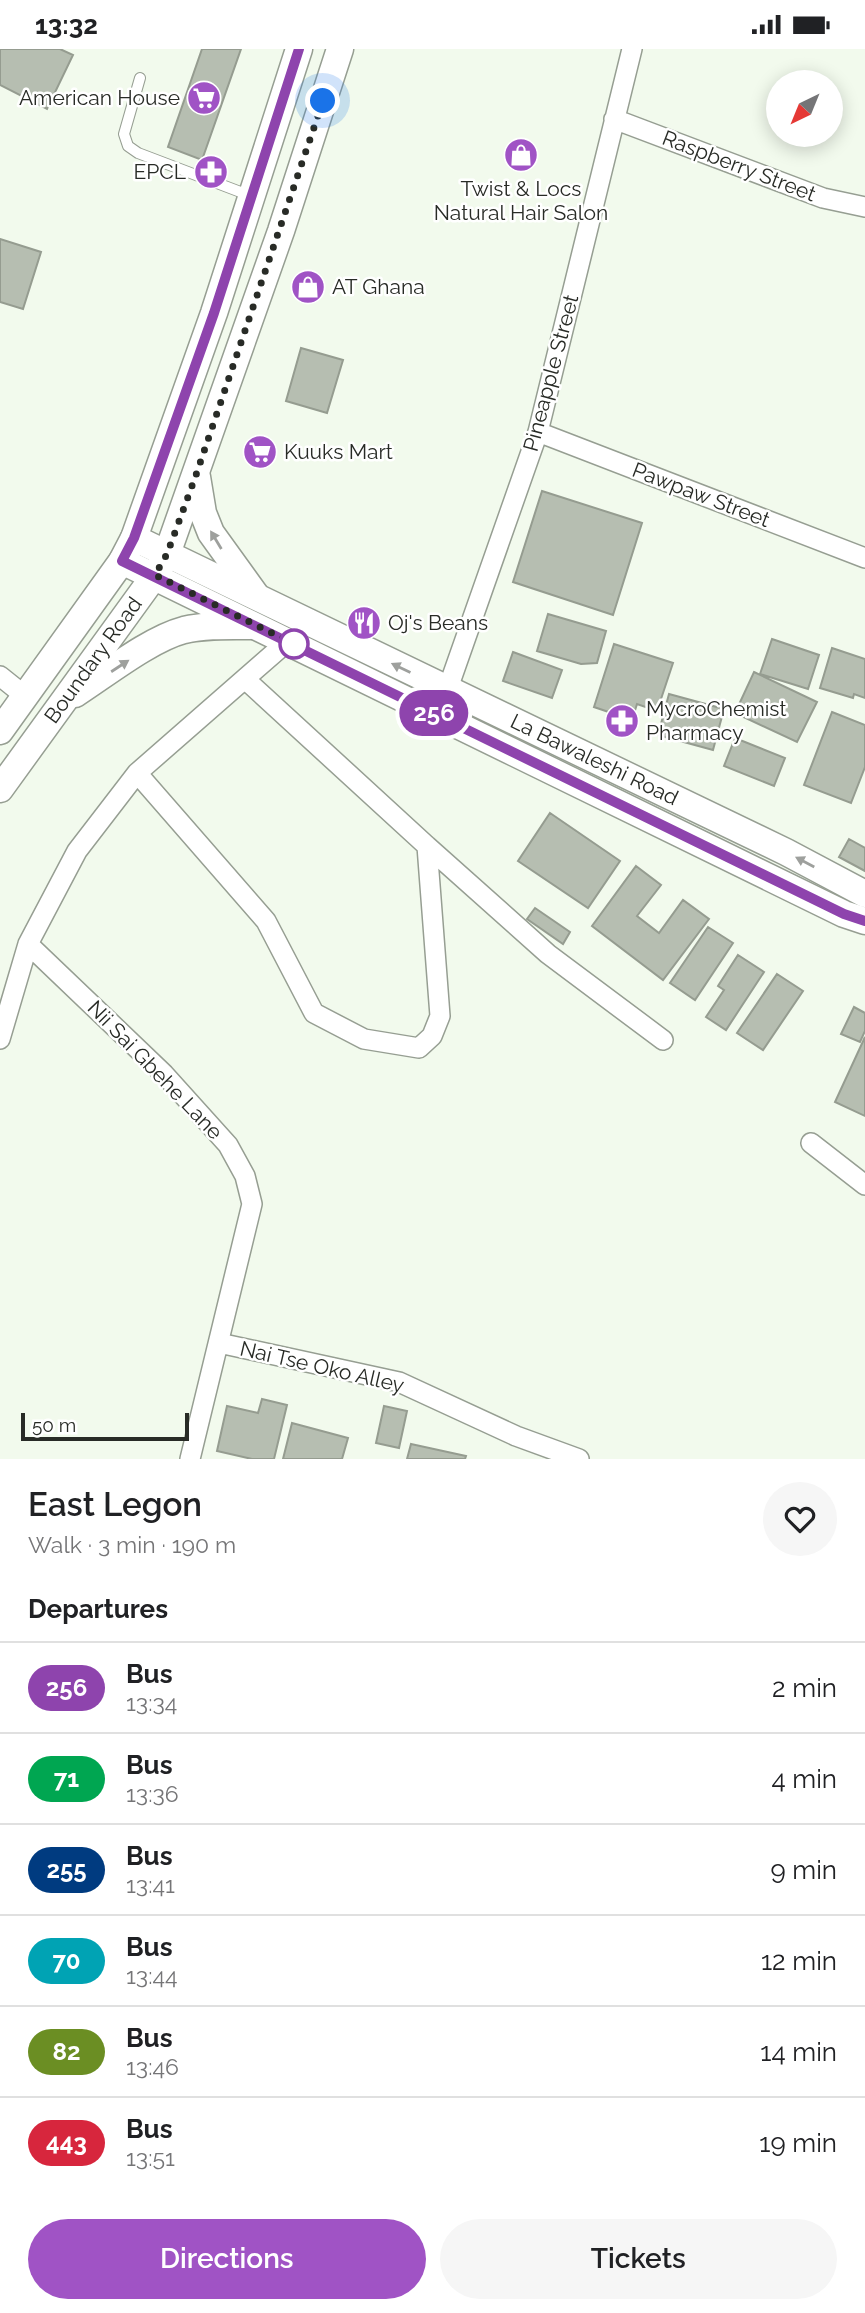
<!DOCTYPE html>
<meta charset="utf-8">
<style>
body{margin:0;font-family:Raleway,sans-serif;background:#f6f6f6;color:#202124;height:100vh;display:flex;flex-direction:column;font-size:26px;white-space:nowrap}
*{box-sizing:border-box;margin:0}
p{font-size:23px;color:#757577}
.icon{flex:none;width:38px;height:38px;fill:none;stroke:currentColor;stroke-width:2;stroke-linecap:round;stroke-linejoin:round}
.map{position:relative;height:1410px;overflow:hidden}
.drawer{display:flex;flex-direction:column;background:#fff;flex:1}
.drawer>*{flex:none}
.badge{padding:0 14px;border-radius:23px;font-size:24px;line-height:46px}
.needle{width:46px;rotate:223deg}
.buttons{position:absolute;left:766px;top:21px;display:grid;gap:14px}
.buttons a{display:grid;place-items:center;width:77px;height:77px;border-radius:50%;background:#fff;box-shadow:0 4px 18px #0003;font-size:35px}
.scale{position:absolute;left:21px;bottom:18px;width:168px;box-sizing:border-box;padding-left:7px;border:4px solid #282b26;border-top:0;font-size:19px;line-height:24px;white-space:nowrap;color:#282b26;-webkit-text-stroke:5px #fff;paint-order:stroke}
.you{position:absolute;width:35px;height:35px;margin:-18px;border:5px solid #fff;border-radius:50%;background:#1a73e8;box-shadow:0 0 0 10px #1a73e833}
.map>.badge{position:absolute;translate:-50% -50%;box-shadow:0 0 0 4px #fff}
h2{padding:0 28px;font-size:26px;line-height:63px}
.round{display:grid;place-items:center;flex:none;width:74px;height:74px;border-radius:37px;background:#f6f6f6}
.head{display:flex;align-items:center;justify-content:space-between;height:119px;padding:0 28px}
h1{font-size:33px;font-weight:600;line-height:52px}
.cta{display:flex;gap:14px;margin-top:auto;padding:14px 28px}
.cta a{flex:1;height:80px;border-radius:42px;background:#a053c5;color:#fff;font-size:28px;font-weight:600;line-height:80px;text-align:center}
.cta a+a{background:#f6f6f6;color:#202124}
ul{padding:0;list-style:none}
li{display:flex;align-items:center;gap:21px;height:91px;padding:0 28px;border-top:2px solid #e0e0e0}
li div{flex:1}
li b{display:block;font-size:26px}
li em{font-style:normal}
li .badge{min-width:77px;font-weight:700;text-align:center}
.status{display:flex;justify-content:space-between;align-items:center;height:49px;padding:0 35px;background:#fff;direction:ltr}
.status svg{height:19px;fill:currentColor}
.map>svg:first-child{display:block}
</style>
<div class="status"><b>13:32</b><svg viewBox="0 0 49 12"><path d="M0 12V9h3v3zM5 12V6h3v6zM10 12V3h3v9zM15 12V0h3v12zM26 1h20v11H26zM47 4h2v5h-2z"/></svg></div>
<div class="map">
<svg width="865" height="1410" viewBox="0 0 865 1410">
<rect width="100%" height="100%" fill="#f2faed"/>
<!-- building -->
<path fill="#b6beb1" stroke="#959c90" stroke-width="2" d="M0 0H60L73 6 47 60 0 36Z
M202 0H241L202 111 168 98Z
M0 190 41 203 23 260 0 253Z
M301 299 343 311 327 364 286 352Z
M542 442 642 474 613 566 513 533Z
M548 565 606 582 597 614 581 615 537 602Z
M772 590 819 606 808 640 760 625Z
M614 595 673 614 657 662 637 655 632 671 594 658Z
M832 599 865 610V649L854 645 853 649 820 639Z
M513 603 562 621 552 649 503 632Z
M754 623 817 653 797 693 735 664Z
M669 645 724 660 713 701 658 686Z
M832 663 865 676V718L851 754 804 736Z
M735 689 785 709 774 737 724 717Z
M550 764 620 812 588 859 518 812Z
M849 790 865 799V822L839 808Z
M636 817 661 836 637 867 659 884 683 851 709 870 663 931 592 877Z
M535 859 570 883 563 895 527 870Z
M708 878 733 894 695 951 670 934Z
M738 906 764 923 726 981 706 968 724 941 718 937Z
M777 925 803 942 763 1001 737 984Z
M854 958 865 964V982L860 993 841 985Z
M865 988V1067L835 1053Z
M262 1350 287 1356 274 1410H252L217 1402 227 1357 258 1364Z
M384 1357 407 1362 399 1399 376 1394Z
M292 1374 348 1389 342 1410H283Z
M411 1395 466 1407 465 1410H407Z"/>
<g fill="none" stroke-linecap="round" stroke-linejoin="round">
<!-- lane casing -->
<g stroke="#969e92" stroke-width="12">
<path id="lane" d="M140 29 124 85 128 97 138 104 251 147"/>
</g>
<!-- street casing -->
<g stroke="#969e92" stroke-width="22">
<path id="street" d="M614 70 823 149 865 158
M538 383 865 509
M0 627 25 647
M447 642 538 383 632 0
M137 724 266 872 314 964 364 990 419 999 432 987 440 967 427 797 246 631
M427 797 548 905 663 991
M28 895 164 1025 228 1096 245 1127 252 1155 190 1410
M0 990 28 895 77 802 137 724 288 592
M811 1094 865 1136
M219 1294 399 1333 516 1387 579 1410"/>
</g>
<!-- secondary casing -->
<g stroke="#969e92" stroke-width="29">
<g id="secondary">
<path d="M197 428 203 464 211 484 255 545"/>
<path id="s1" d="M134 489 786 803 865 845"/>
<path d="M122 512 844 865 865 872"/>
<path d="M75 645C106 625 150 590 184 581 206 576 228 577 250 577"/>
<path d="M0 682 122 512 134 489 214 264 299 0"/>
<path id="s2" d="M0 740 155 526 167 505 281 182 340 0"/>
</g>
</g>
<!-- lane -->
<use href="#lane" stroke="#fff" stroke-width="10"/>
<!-- street -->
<use href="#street" stroke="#fff" stroke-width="19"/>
<!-- secondary -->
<use href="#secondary" stroke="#fff" stroke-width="26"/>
</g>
<!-- one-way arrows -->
<defs><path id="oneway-solid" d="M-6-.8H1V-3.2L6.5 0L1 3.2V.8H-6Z" transform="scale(1.75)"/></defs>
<g fill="#9ea09d">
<use href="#oneway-solid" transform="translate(216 491) rotate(-121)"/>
<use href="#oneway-solid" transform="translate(120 617) rotate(-33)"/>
<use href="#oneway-solid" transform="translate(401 619) rotate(-154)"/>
<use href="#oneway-solid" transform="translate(805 813) rotate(-152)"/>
</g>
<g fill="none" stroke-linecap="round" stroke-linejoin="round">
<!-- line casing -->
<g stroke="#fff" stroke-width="16">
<path id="line" d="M299 0 214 264 134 489 122 512 844 865 865 872"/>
</g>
<!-- line -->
<use href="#line" stroke="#8e44ad" stroke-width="10"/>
<!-- walk -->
<path stroke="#282b26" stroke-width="7" stroke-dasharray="0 12.6" d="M294 595 155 526 167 505 196 426 323 52"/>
</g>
<!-- icons -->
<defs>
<g id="supermarket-disc" transform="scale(1.75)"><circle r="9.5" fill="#a053c5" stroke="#fff"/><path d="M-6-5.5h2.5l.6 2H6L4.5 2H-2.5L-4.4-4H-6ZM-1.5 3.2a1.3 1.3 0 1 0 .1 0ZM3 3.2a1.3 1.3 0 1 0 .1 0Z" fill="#fff"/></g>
<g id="shop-disc" transform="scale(1.75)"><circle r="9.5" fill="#a053c5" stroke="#fff"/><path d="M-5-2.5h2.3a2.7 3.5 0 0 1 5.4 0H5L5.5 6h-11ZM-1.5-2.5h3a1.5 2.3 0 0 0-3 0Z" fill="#fff"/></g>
<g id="pharmacy-disc" transform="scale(1.75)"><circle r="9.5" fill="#a053c5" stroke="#fff"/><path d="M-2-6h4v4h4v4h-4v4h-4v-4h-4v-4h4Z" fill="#fff"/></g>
<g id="restaurant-disc" transform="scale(1.75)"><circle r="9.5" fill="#a053c5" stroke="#fff"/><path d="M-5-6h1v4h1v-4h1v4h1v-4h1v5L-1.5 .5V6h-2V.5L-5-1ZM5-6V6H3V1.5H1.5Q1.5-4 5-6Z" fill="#fff"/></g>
</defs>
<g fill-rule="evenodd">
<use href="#supermarket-disc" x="204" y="49"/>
<use href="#shop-disc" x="521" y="106"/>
<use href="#pharmacy-disc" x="211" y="123"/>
<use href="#shop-disc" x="308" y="238"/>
<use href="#supermarket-disc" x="260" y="403"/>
<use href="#restaurant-disc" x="364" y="574"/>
<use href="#pharmacy-disc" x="622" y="672"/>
</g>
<!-- markers -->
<circle fill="#fff" stroke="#8e44ad" stroke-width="3.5" cx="294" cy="595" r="14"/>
<g text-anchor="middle" stroke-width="5" stroke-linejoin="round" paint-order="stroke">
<!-- poi labels -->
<g font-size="21" fill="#282b26" stroke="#fff" text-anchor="start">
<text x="180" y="56" text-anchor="end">American House</text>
<text x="186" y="130" text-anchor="end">EPCL</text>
<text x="521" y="147" text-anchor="middle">Twist &amp; Locs<tspan x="521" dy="24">Natural Hair Salon</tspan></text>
<text x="332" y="245">AT Ghana</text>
<text x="284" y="410">Kuuks Mart</text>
<text x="388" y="581">Oj's Beans</text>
<text x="646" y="667">MycroChemist<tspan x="646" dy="24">Pharmacy</tspan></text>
</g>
<!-- street labels -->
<g font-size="21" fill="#282b26" stroke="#fff">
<text transform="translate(739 117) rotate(21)" y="7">Raspberry Street</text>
<text transform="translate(551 324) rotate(-75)" y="7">Pineapple Street</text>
<text transform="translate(701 446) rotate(21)" y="7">Pawpaw Street</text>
<text dy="7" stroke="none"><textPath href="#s2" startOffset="159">Boundary Road</textPath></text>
<text dy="7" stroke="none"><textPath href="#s1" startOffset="511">La Bawaleshi Road</textPath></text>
<text transform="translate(155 1021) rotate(46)" y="7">Nii Sai Gbehe Lane</text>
<text transform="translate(322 1318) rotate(13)" y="7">Nai Tse Oko Alley</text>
</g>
</g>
</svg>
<div class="buttons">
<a><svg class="needle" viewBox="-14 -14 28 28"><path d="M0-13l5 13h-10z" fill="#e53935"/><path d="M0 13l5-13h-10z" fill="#757577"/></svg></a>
</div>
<div class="scale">50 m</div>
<div class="you" style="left:323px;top:52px"></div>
<b class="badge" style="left:434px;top:664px;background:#8e44ad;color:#fff">256</b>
</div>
<section class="drawer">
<div class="head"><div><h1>East Legon</h1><p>Walk · 3 min · 190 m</p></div><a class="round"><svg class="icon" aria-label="heart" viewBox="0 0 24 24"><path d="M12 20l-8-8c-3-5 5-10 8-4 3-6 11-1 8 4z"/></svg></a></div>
<h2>Departures</h2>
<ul>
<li><span class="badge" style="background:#8e44ad;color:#fff">256</span><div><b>Bus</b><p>13:34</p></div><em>2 min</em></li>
<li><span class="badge" style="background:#00a651;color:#fff">71</span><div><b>Bus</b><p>13:36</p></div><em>4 min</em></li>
<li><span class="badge" style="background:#003b80;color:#fff">255</span><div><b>Bus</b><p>13:41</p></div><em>9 min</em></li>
<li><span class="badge" style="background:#00a3b4;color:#fff">70</span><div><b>Bus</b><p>13:44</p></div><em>12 min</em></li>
<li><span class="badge" style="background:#6b8e23;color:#fff">82</span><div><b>Bus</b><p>13:46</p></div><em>14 min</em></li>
<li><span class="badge" style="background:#d7263d;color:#fff">443</span><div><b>Bus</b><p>13:51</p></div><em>19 min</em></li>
</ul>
<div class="cta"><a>Directions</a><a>Tickets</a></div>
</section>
